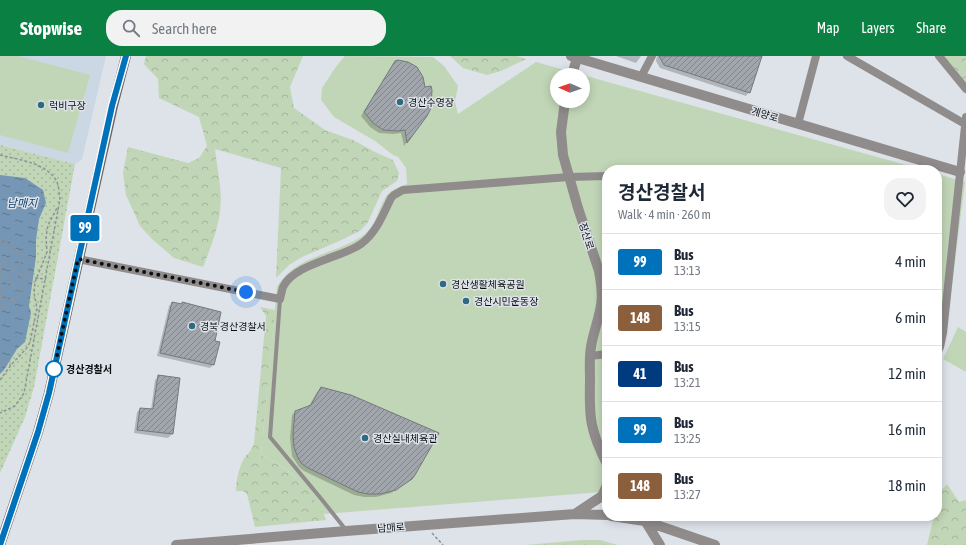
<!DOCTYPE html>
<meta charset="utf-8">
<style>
body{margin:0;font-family:"Asap Condensed","Noto Sans KR",sans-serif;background:#f2f2f3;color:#1f2937;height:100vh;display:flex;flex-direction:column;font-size:15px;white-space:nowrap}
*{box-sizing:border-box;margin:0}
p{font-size:13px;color:#747a83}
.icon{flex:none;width:22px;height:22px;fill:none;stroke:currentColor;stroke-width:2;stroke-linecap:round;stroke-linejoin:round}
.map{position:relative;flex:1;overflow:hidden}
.drawer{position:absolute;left:602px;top:109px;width:340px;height:356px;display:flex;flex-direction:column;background:#fff;border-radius:16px;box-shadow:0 2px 10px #0003}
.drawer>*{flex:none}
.badge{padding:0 8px;border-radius:3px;font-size:14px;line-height:26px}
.needle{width:26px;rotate:272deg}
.buttons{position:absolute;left:550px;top:12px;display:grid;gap:8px}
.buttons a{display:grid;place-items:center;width:40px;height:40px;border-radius:50%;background:#fff;box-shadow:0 2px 10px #0003;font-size:20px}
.you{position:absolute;width:20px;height:20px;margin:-10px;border:3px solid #fff;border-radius:50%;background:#1a73e8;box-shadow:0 0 0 6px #1a73e833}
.map>.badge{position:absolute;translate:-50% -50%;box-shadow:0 0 0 2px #fff}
.round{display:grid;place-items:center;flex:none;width:42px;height:42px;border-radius:16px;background:#f2f2f3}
.overview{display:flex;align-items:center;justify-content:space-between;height:68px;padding:0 16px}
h1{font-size:19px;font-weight:700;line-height:30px}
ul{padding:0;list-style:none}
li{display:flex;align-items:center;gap:12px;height:56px;padding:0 16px;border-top:1px solid #e0e1e3}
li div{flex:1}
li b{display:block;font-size:15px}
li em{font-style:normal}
li .badge{min-width:44px;font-weight:700;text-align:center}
header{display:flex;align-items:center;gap:24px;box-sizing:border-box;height:56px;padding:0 20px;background:#0b8043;color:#fff}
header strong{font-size:19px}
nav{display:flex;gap:22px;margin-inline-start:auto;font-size:14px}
.search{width:280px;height:36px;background:#f2f2f3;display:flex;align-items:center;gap:10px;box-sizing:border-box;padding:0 14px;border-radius:16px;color:#747a83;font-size:15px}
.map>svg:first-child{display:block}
</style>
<header>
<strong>Stopwise</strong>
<div class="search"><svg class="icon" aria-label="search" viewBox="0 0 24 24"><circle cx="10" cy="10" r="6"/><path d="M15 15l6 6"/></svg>Search here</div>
<nav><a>Map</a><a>Layers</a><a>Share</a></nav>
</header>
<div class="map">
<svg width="966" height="489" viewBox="0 0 966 489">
<defs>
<pattern id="forest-crowns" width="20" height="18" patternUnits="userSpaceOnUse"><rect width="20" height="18" fill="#c1d6b7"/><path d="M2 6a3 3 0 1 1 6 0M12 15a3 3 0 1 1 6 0" fill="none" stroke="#a5b69c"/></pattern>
<pattern id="park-dots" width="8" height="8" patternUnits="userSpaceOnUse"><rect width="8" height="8" fill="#c1d6b7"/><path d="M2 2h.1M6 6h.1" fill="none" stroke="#a5b69c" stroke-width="1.8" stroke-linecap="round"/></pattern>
<pattern id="water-ripples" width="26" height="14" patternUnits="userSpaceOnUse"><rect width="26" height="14" fill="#7696b6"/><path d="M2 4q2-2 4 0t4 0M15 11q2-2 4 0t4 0" fill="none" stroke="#5f7993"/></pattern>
<pattern id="building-hatch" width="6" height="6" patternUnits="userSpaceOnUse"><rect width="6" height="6" fill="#a1a6ac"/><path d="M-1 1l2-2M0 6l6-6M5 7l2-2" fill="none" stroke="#82868b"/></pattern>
</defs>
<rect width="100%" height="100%" fill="#dde3e9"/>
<!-- built -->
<path fill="#cbd7e2" d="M0 0H106L82 103 76 108 0 89Z"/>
<!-- forest -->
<path fill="url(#forest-crowns)" d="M146 0H303L290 31 294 52 325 74 353 84 375 96 393 104 399 117 397 125 382 135 368 166 360 175 337 186 302 201 289 209 276 222 281 112 215 93C217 113 223 134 220 155 218 174 210 193 203 211L174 202 152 183 140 170 126 139 123 117 128 91 188 107 199 102 207 90 199 61 159 42 158 23 144 8Z
M450 0H517L526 3 501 15 487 19 463 12Z
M939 0H966V33Z
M260 251 275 254 261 399C284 410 302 424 316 445 320 451 324 457 326 464L255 471 247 438 243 435H236C236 424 239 410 245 401 249 396 252 394 254 387L266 260Z
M947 428 959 446 966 444V489H927L934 460H937V439Z
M582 484H600L618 489H525Z"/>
<!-- park -->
<path fill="url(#park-dots)" d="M0 89 75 108 34 331 25 361 0 417Z"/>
<!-- pitch -->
<path fill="#c1d6b7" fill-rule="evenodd" d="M0 0H18L90 19 68 97 0 79Z
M345 0 433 1 444 10 458 30 455 46 458 58 536 6 924 114H607V433L601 436 324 458C306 429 293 414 261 399L277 231C296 198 337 199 365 178 378 167 378 150 388 138 393 133 400 130 407 128L406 112 398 101 393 99 375 85 334 61 321 44 322 32 335 12ZM557 19H583V45H557Z
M937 118 965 126 944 292 937 305Z
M958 271 966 276V316L943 303Z"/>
<!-- water -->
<path fill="url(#water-ripples)" d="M0 119 25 122 43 134 46 147 39 163 36 184V201L29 250 31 257 25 286 17 293 4 314 0 318Z"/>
<!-- shadow -->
<path fill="#0003" d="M616 0H641L636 7Z
M657 0H761L749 36 746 40 660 12 656 5Z
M395 6 426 59 404 90 401 77 393 78 379 77 370 71 361 60 392 10Z
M172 247 181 249 182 248 213 286 218 287 213 309 210 312 157 300 169 250Z
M159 320 179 323 172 378 168 382 134 377 137 356 140 353 151 354 155 324Z
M321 332 407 426 391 437 376 441H364L354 439 304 415 299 411 292 400 290 382 292 359 295 356 309 350 317 336Z"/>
<!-- building -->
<path fill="url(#building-hatch)" stroke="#74797e" d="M659 0H762L750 37 664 9Z
M398 4 408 6 417 11 423 21 425 31 431 30 432 34 431 52 427 60 407 87 405 74 397 75 383 74 373 67 364 56 395 5Z
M172 246 182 248V246L221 256 215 285 220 286 214 309 160 297Z
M158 319 180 322 173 378 137 374 140 352 153 353Z
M321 331 351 339 439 377 415 419 412 423 396 434 380 438H368L358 436 308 412 302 408 298 402 294 391 293 378 295 355 311 349Z"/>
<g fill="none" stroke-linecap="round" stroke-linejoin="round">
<!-- path -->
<path stroke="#8e9397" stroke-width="1.5" stroke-dasharray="3 2" stroke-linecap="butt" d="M0 99C19 104 44 106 56 124 59 129 59 137 60 143L24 337 15 350 0 357
M0 184C7 185 11 189 16 193 37 214 25 243 0 253
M5 185V208
M5 196 17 194
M0 207 14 213
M0 212 3 219 0 223
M0 219 46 223
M0 230 13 228
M20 238C7 225 8 215 23 205
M1 240 14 246
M0 245 3 230
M0 305 11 309
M0 324 11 309 26 293 30 286 37 252 34 237 35 226 47 196 46 181 48 169 57 152
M432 477 443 489"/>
<!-- service -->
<path stroke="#908c8c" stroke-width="4" d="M280 243 270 381 323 445 346 474"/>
<!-- minor -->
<path stroke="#908c8c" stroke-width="8" d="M847 0 965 68
M939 0 966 33
M641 21 652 0
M798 68 816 0
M78 203 280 243C281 239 282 234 283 231 294 208 341 202 361 188 376 177 383 159 391 142L394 139 403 134 569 121 607 120
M937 297 940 291 943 277 966 61
M590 300 607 298"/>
<!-- tertiary -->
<path stroke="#908c8c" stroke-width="10" d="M571 0 960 116
M572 19 577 2
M565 45 561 76 563 99 578 152 599 215C601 226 603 238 601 249 599 263 593 277 591 291 589 302 590 314 590 325 589 361 590 375 607 408
M575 458 602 440 607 429
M611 460 645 465 715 489
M644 463 660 489
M176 489 346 475 575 458 607 459"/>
<!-- secondary -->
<path stroke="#696363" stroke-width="10" d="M0 489 38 376 49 337 113 50 126 0"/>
</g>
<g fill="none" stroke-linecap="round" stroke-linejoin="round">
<!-- line casing -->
<g stroke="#fff" stroke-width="9">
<path id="line" d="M0 489 38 376 49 337 112 50 126 0"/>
</g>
<!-- line -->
<use href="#line" stroke="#0072bc" stroke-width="6"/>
<!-- walk -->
<path stroke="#0d0f11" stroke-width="4" stroke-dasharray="0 7.2" d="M54 313 78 203 246 236"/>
</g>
<!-- markers -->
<g fill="#306982" stroke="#dde3e9" stroke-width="1.5">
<circle cx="400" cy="46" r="4"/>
<circle cx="41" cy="49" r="4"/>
<circle cx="443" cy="228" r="4"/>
<circle cx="466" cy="245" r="4"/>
<circle cx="192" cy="270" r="4"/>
<circle cx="365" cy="382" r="4"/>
</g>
<circle fill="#fff" stroke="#0072bc" stroke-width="2" cx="54" cy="313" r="8"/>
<g text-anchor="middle" stroke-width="3" stroke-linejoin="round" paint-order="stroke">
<!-- poi labels -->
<g font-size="10" fill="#0d0f11" stroke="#dde3e9" text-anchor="start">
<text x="408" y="50">경산수영장</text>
<text x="49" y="53">럭비구장</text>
<text x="451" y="232">경산생활체육공원</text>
<text x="474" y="249">경산시민운동장</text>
<text x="200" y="274">경북 경산경찰서</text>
<text x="373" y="386">경산실내체육관</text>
</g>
<!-- street labels -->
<g font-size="10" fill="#0d0f11" stroke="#dde3e9">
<text transform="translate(765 58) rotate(17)" y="4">계양로</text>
<text transform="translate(587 180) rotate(72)" y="4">장산로</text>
<text transform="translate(391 471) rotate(-4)" y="4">남매로</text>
</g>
<!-- stop labels -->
<g font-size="10" font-weight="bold" fill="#0d0f11" stroke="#dde3e9" text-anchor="start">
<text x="66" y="317">경산경찰서</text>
</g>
<!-- water labels -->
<g font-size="11" font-style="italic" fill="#0f426d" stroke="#dde3e9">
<text x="22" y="151">남매지</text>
</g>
</g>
</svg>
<div class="buttons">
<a><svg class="needle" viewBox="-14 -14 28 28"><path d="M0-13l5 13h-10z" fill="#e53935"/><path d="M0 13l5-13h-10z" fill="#747a83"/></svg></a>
</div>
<div class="you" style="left:246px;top:236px"></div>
<b class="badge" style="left:85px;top:172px;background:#0072bc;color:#fff">99</b>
<section class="drawer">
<div class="overview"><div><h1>경산경찰서</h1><p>Walk · 4 min · 260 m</p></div><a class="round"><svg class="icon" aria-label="heart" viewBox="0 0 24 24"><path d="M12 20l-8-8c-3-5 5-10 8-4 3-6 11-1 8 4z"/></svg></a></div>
<ul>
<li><span class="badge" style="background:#0072bc;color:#fff">99</span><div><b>Bus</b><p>13:13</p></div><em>4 min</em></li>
<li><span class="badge" style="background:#8b5e3c;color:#fff">148</span><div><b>Bus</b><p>13:15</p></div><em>6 min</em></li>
<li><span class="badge" style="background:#003b80;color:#fff">41</span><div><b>Bus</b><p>13:21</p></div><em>12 min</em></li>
<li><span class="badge" style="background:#0072bc;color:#fff">99</span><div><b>Bus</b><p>13:25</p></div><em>16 min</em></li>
<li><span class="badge" style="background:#8b5e3c;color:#fff">148</span><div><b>Bus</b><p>13:27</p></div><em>18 min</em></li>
</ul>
</section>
</div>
